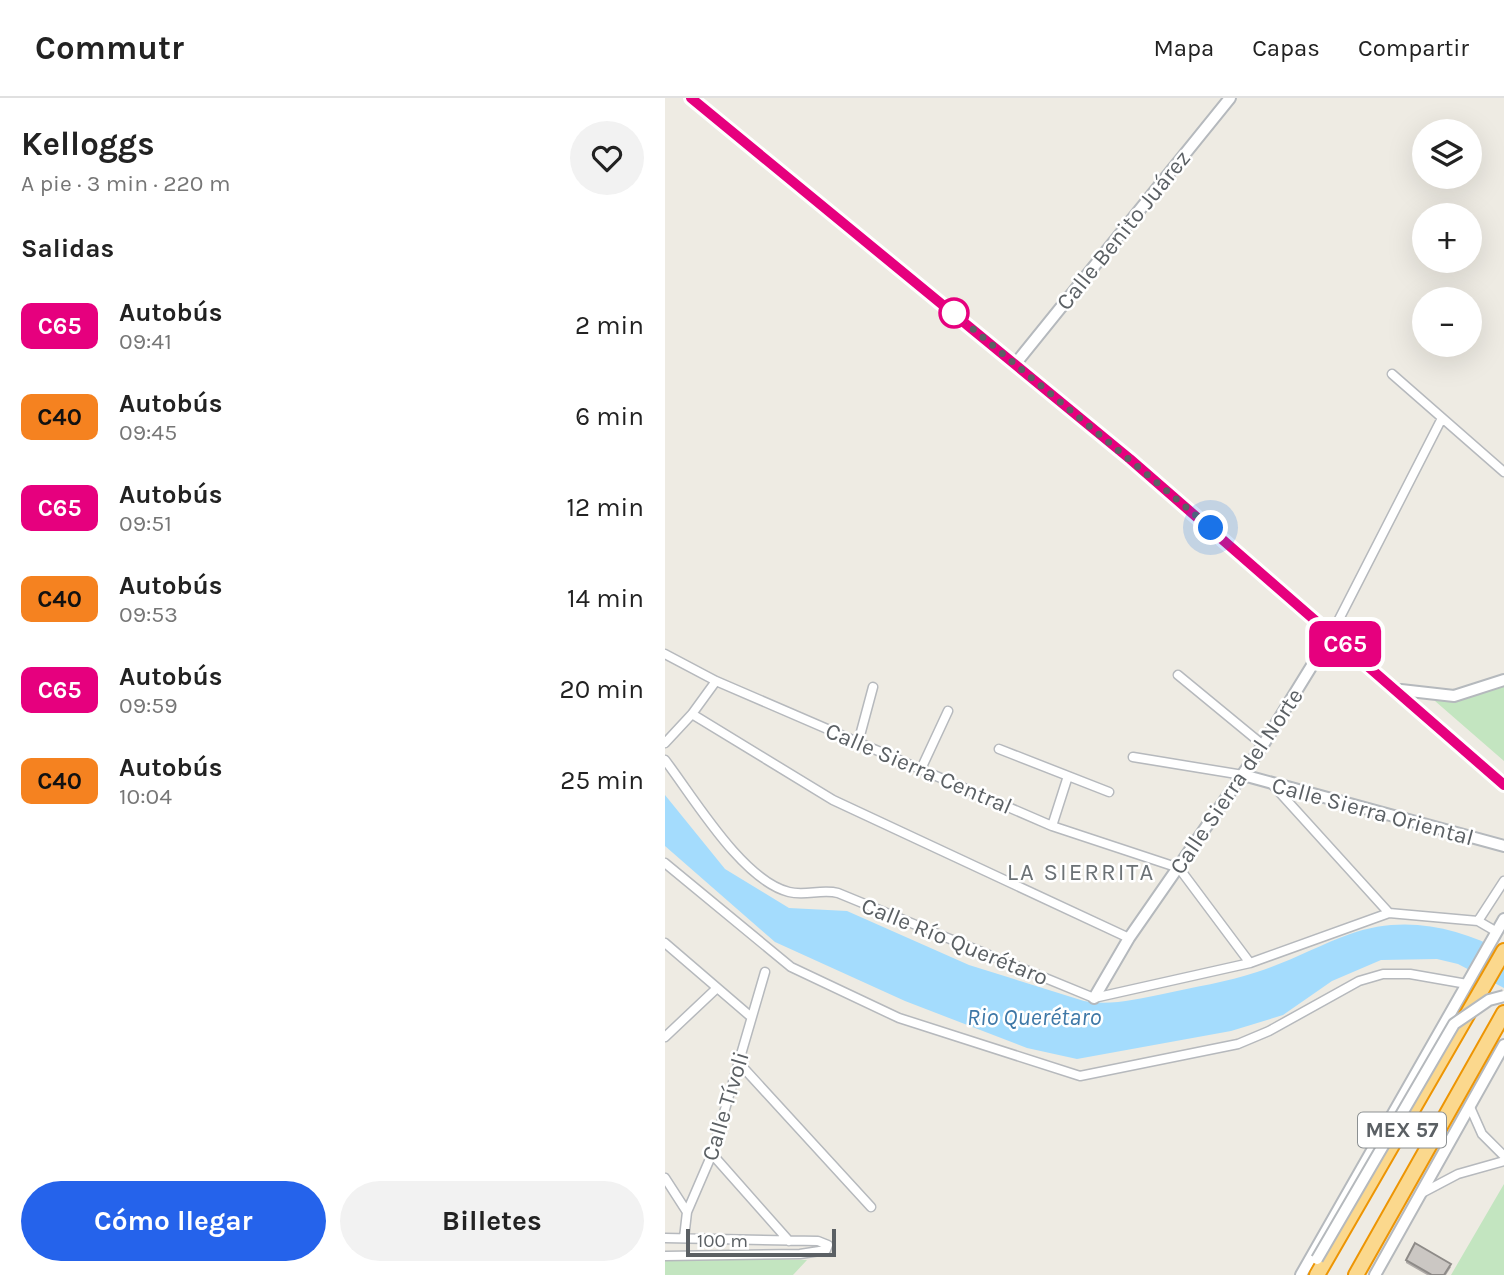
<!DOCTYPE html>
<html lang="es">
<meta charset="utf-8">
<style>
body{margin:0;font-family:Karla,sans-serif;background:#f2f2f2;color:#222;height:100vh;display:flex;flex-direction:column;font-size:26px;white-space:nowrap}
*{box-sizing:border-box;margin:0}
p{font-size:23px;color:#767676}
.icon{flex:none;width:38px;height:38px;fill:none;stroke:currentColor;stroke-width:2;stroke-linecap:round;stroke-linejoin:round}
.map{position:relative;flex:1;overflow:hidden}
.side{display:flex;flex-direction:column;background:#fff;width:665px}
.side>*{flex:none}
.badge{padding:0 14px;border-radius:10px;font-size:24px;line-height:46px}
.tools{position:absolute;left:747px;top:21px;display:grid;gap:14px}
.tools a{display:grid;place-items:center;width:70px;height:70px;border-radius:50%;background:#fff;box-shadow:0 7px 28px #0002;font-size:35px}
.scale{position:absolute;left:21px;bottom:18px;width:150px;box-sizing:border-box;padding-left:7px;border:4px solid #5b6064;border-top:0;font-size:19px;line-height:24px;white-space:nowrap;color:#5b6064;-webkit-text-stroke:5px #fff;paint-order:stroke}
.you{position:absolute;width:35px;height:35px;margin:-18px;border:5px solid #fff;border-radius:50%;background:#1a73e8;box-shadow:0 0 0 10px #1a73e833}
.map>.badge{position:absolute;translate:-50% -50%;box-shadow:0 0 0 4px #fff}
h2{padding:0 21px;font-size:26px;line-height:63px}
.round{display:grid;place-items:center;flex:none;width:74px;height:74px;border-radius:37px;background:#f2f2f2}
.overview{display:flex;align-items:center;justify-content:space-between;height:119px;padding:0 21px}
h1{font-size:33px;font-weight:700;line-height:52px}
.primary-button{display:flex;gap:14px;margin-top:auto;padding:14px 21px}
.primary-button a{flex:1;height:80px;border-radius:42px;background:#2563eb;color:#fff;font-size:28px;font-weight:700;line-height:80px;text-align:center}
.primary-button a+a{background:#f2f2f2;color:#222}
ul{padding:0;list-style:none}
li{display:flex;align-items:center;gap:21px;height:91px;padding:0 21px}
li div{flex:1}
li b{display:block;font-size:26px}
li em{font-style:normal}
li .badge{min-width:77px;font-weight:700;text-align:center}
header{display:flex;align-items:center;gap:42px;box-sizing:border-box;height:98px;padding:0 35px;background:#fff;border-bottom:2px solid #e0e0e0}
header strong{font-size:33px}
nav{display:flex;gap:38px;margin-inline-start:auto;font-size:24px}
main{display:flex;flex:1;min-height:0}
.map>svg:first-child{display:block}
</style>
<header>
<strong>Commutr</strong>
<nav><a>Mapa</a><a>Capas</a><a>Compartir</a></nav>
</header>
<main>
<section class="side">
<div class="overview"><div><h1>Kelloggs</h1><p>A pie · 3 min · 220 m</p></div><a class="round"><svg class="icon" aria-label="heart" viewBox="0 0 24 24"><path d="M12 20l-8-8c-3-5 5-10 8-4 3-6 11-1 8 4z"/></svg></a></div>
<h2>Salidas</h2>
<ul>
<li><span class="badge" style="background:#e6007e;color:#fff">C65</span><div><b>Autobús</b><p>09:41</p></div><em>2 min</em></li>
<li><span class="badge" style="background:#f58220;color:#111">C40</span><div><b>Autobús</b><p>09:45</p></div><em>6 min</em></li>
<li><span class="badge" style="background:#e6007e;color:#fff">C65</span><div><b>Autobús</b><p>09:51</p></div><em>12 min</em></li>
<li><span class="badge" style="background:#f58220;color:#111">C40</span><div><b>Autobús</b><p>09:53</p></div><em>14 min</em></li>
<li><span class="badge" style="background:#e6007e;color:#fff">C65</span><div><b>Autobús</b><p>09:59</p></div><em>20 min</em></li>
<li><span class="badge" style="background:#f58220;color:#111">C40</span><div><b>Autobús</b><p>10:04</p></div><em>25 min</em></li>
</ul>
<div class="primary-button"><a>Cómo llegar</a><a>Billetes</a></div>
</section>
<div class="map">
<svg width="839" height="1177" viewBox="0 0 839 1177">
<rect width="100%" height="100%" fill="#eeebe3"/>
<!-- green -->
<path fill="#c3e5c0" d="M839 584V663L770 603Z
M839 1086V1177H786Z
M0 1159 142 1162 128 1177H0Z"/>
<!-- water -->
<path fill="#a4dcfd" d="M0 697 60 771 124 810 182 813 304 867 419 903C445 908 472 901 498 896 529 889 562 884 592 874 624 864 654 847 685 836 737 817 792 828 839 854V890L793 866 772 861 716 862 667 883 618 917 566 933 412 961 362 950 240 903 110 844 0 748Z"/>
<g fill="none" stroke-linecap="round" stroke-linejoin="round">
<!-- street casing -->
<g stroke="#b6b9bd" stroke-width="11">
<path id="street" d="M727 276 839 374
M667 535 776 322
M0 556 51 583 387 728 514 770 585 865
M513 577 598 647
M27 616 168 702 464 840
M0 645 27 616 51 583
M193 645 208 589
M334 651 444 694
M468 659 578 677
M0 662C29 700 77 782 124 794 140 798 157 791 173 795L429 900 585 865 724 815 813 823 832 834
M256 671 283 613
M606 685 724 815
M387 728 403 678
M0 765 126 869 234 920 415 978 573 946 604 933 694 883 718 876H745L802 886
M813 823 839 783
M0 845 85 918
M0 939 52 890
M74 965 206 1109
M805 1009 817 1036 839 1058
M47 1056 124 1143
M0 1080 22 1114
M757 1095 793 1076 839 1063
M0 1140 153 1143 163 1147
M19 1140 22 1114 47 1056 100 874
M0 1158 135 1156 161 1152 163 1147"/>
</g>
<!-- secondary casing -->
<g stroke="#b5b9bd" stroke-width="14">
<path id="secondary" d="M26 0 465 361 839 687
M351 265 565 0
M736 592 789 598 839 582
M578 677 839 748
M429 900 464 840 598 647 667 535
M636 1177 839 821
M710 1177 839 947"/>
</g>
<!-- highway casing -->
<g stroke="#ed9504" stroke-width="18">
<path id="highway" d="M652 1177 839 853
M691 1177 839 915"/>
</g>
<!-- street -->
<use href="#street" stroke="#fff" stroke-width="8"/>
<!-- secondary -->
<use href="#secondary" stroke="#fff" stroke-width="10"/>
<!-- highway -->
<use href="#highway" stroke="#fbd88d" stroke-width="14"/>
<!-- secondary-bridge casing -->
<g stroke="#b5b9bd" stroke-width="14" stroke-linecap="butt">
<path id="secondary-bridge" d="M652 1161 789 926 824 902 839 898"/>
</g>
<!-- secondary-bridge -->
<use href="#secondary-bridge" stroke="#fff" stroke-width="10"/>
</g>
<!-- wall -->
<path fill="#afaba8" d="M741 1162 786 1169 781 1177H762L741 1165Z"/>
<!-- building -->
<path fill="#cbc7c3" stroke="#8e8b88" stroke-width="2" d="M750 1145 786 1166 779 1177H767L741 1162Z"/>
<g fill="none" stroke-linecap="round" stroke-linejoin="round">
<!-- line casing -->
<g stroke="#fff" stroke-width="16">
<path id="line" d="M26 0 465 361 839 687"/>
</g>
<!-- line -->
<use href="#line" stroke="#e6007e" stroke-width="10"/>
<!-- walk -->
<path stroke="#5b6064" stroke-width="7" stroke-dasharray="0 12.6" d="M289 215 546 430"/>
</g>
<!-- markers -->
<circle fill="#fff" stroke="#e6007e" stroke-width="3.5" cx="289" cy="215" r="14"/>
<g text-anchor="middle" stroke-width="5" stroke-linejoin="round" paint-order="stroke">
<!-- shield labels -->
<rect fill="#fff" stroke="#8c9092" stroke-width="2" x="693" y="1014.5" width="88" height="35" rx="5"/>
<g font-size="21" font-weight="bold" fill="#5b6064">
<text x="737" y="1039">MEX 57</text>
</g>
<!-- street labels -->
<g font-size="23" fill="#5b6064" stroke="#fff">
<text transform="translate(458 132) rotate(-51)" y="8">Calle Benito Juárez</text>
<text transform="translate(254 670) rotate(23)" y="8">Calle Sierra Central</text>
<text transform="translate(571 683) rotate(-56)" y="8">Calle Sierra del Norte</text>
<text transform="translate(708 713) rotate(15)" y="8">Calle Sierra Oriental</text>
<text transform="translate(290 843) rotate(22)" y="8">Calle Río Querétaro</text>
<text transform="translate(60 1008) rotate(-73)" y="8">Calle Tívoli</text>
</g>
<!-- neighbourhood labels -->
<g font-size="24" letter-spacing="2" fill="#6c7276" stroke="#fff">
<text x="416" y="782">LA SIERRITA</text>
</g>
<!-- water labels -->
<g font-size="24" font-style="italic" fill="#3e78a7" stroke="#fff">
<text x="369" y="927">Rio Querétaro</text>
</g>
</g>
</svg>
<div class="tools">
<a><svg class="icon" aria-label="layers" viewBox="0 0 24 24"><path d="M12 4l9 5-9 5-9-5zM3 14l9 5 9-5"/></svg></a>
<a>+</a>
<a>−</a>
</div>
<div class="scale">100 m</div>
<div class="you" style="left:546px;top:430px"></div>
<b class="badge" style="left:680px;top:546px;background:#e6007e;color:#fff">C65</b>
</div>
</main>
